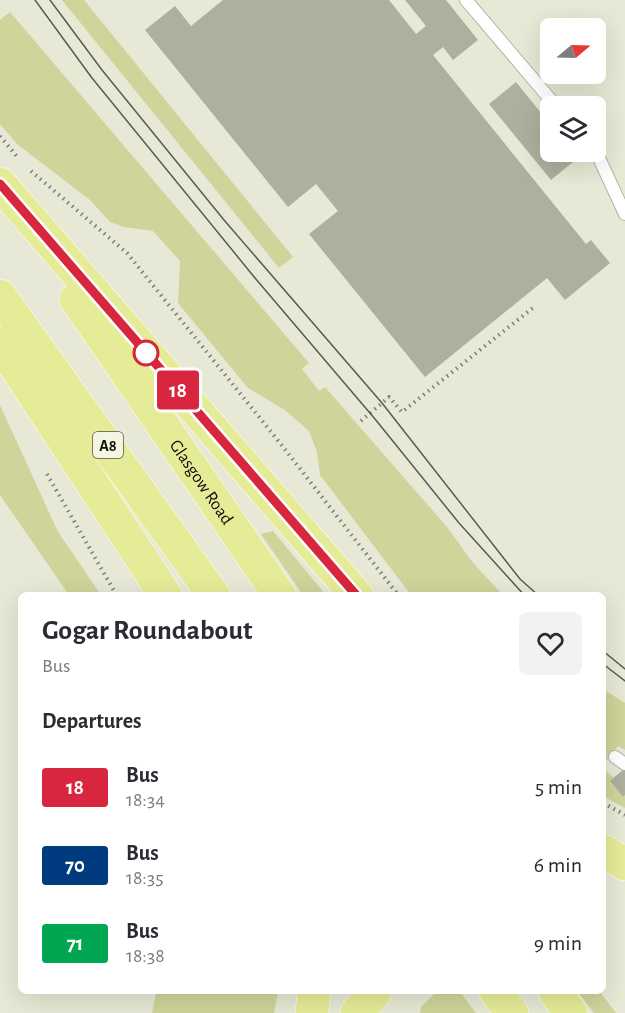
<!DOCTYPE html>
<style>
body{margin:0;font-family:"Alegreya Sans",sans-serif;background:#f2f2f3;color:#2b2b33;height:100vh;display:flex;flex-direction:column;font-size:22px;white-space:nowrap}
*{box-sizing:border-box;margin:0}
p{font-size:20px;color:#7c7c81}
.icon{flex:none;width:33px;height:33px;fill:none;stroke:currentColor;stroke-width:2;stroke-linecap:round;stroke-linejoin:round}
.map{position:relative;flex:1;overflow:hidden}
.drawer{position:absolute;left:18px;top:592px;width:588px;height:402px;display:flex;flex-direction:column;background:#fff;border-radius:9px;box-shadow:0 6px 24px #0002}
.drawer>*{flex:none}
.badge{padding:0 12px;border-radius:4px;font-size:21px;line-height:39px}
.needle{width:39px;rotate:71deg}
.buttons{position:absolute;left:540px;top:18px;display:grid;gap:12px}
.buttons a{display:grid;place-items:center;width:66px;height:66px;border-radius:9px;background:#fff;box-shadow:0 6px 24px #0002;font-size:30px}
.map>.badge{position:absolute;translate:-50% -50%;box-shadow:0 0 0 3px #fff}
h2{padding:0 24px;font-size:22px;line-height:54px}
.round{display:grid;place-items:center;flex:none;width:63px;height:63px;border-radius:9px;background:#f2f2f3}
.overview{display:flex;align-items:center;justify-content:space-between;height:102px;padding:0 24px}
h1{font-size:28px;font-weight:700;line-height:45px}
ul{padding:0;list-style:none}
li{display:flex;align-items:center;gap:18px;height:78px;padding:0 24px}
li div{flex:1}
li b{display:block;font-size:22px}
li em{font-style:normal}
li .badge{min-width:66px;font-weight:700;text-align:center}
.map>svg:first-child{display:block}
</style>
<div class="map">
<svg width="625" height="1013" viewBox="0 0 625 1013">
<rect width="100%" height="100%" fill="#e7e9d6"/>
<!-- green -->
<path fill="#ced49a" d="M62 0H84L293 257 279 268Z
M10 12 309 363 302 369 319 391 325 387 447 527 473 563 503 595H411L320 475 317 452 309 431 285 410 248 388 178 303 180 261 153 231 124 227 110 222 90 200 17 144 0 124V20Z
M0 405 58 532 101 595H69L0 495Z
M273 531 326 595H303L261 534Z
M603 689 625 703V750L618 746 603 765Z
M603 768 614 778 610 782 623 796 625 795V808L603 796Z
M156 992H278L274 1013H152Z
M436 992H460L476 1013H420L421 1007Z
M578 992H600L616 1013H594Z"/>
<!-- building -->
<path fill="#adb09e" d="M223 0H389L416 34 426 26 405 0H446L478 40 453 60 443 47 433 55 586 244 591 240 610 263 565 300 547 278 425 377 309 234 338 211 316 184 288 207 145 30 175 6 191 26Z
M516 82 550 124V152H573L578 158 551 180 489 104Z
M625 768V795L623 797 610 781Z"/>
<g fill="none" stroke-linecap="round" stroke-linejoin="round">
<!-- service casing -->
<g stroke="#b2b4a2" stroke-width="14">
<path id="service" d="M466 0 556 106
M593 152 599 158 625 214
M615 757 625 764"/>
</g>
<!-- primary casing -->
<g stroke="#fff" stroke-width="34">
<g id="primary">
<path d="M0 184 357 596"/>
<path d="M0 296 214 596"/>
<path id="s1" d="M76 299 280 596"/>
<path d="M0 343 166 596"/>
<path d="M603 851 625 864"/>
<path d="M496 992 512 1013"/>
<path d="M555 992 571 1013"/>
<path d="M312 1013 314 992"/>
<path d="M357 1013 375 992"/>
</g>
</g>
<!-- path -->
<path stroke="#7e7f72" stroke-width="4" stroke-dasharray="1.5 4.5" stroke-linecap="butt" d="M0 136 19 159
M31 171 127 253 280 443 399 596
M361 421 389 397 402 412 534 307
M47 474 117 596
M603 803 625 815"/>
<!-- service -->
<use href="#service" stroke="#fff" stroke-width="12"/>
<!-- primary -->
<use href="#primary" stroke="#e6eb97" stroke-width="33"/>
<!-- tram -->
<path stroke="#5a5a50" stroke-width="1.5" d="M35 0 92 78 255 278 375 419 459 523 525 596
M50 0 102 70 224 220 382 403 520 579 539 596
M603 651 625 669
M603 664 625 681"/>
</g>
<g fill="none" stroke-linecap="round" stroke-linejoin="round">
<!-- line casing -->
<g stroke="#fff" stroke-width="14">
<path id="line" d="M0 184 357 596"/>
</g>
<!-- line -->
<use href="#line" stroke="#d7263d" stroke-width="9"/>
</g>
<!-- markers -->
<circle fill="#fff" stroke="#d7263d" stroke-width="3" cx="146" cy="353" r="12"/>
<g text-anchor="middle" stroke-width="4.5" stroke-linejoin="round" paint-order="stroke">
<!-- shield labels -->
<rect fill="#f4f6e3" stroke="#54544a" stroke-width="1.5" x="93" y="432" width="30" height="26" rx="4.5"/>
<g font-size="16" font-weight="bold" fill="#0f0f09">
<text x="108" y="451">A8</text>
</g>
<!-- street labels -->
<g font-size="18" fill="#0f0f09" stroke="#f4f6e3">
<text dy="6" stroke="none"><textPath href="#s1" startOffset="222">Glasgow Road</textPath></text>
</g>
</g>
</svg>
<div class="buttons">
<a><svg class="needle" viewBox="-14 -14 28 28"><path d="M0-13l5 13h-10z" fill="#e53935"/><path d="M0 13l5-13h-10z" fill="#7c7c81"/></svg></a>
<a><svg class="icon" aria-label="layers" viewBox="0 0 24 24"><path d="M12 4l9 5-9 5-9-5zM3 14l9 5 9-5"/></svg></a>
</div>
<b class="badge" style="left:178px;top:390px;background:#d7263d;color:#fff">18</b>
<section class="drawer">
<div class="overview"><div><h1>Gogar Roundabout</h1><p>Bus</p></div><a class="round"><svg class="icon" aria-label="heart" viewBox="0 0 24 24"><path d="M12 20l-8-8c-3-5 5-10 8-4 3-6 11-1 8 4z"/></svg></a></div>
<h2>Departures</h2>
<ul>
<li><span class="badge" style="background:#d7263d;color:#fff">18</span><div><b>Bus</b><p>18:34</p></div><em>5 min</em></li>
<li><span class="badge" style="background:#003b80;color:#fff">70</span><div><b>Bus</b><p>18:35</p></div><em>6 min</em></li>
<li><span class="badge" style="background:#00a651;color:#fff">71</span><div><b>Bus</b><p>18:38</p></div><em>9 min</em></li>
</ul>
</section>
</div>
